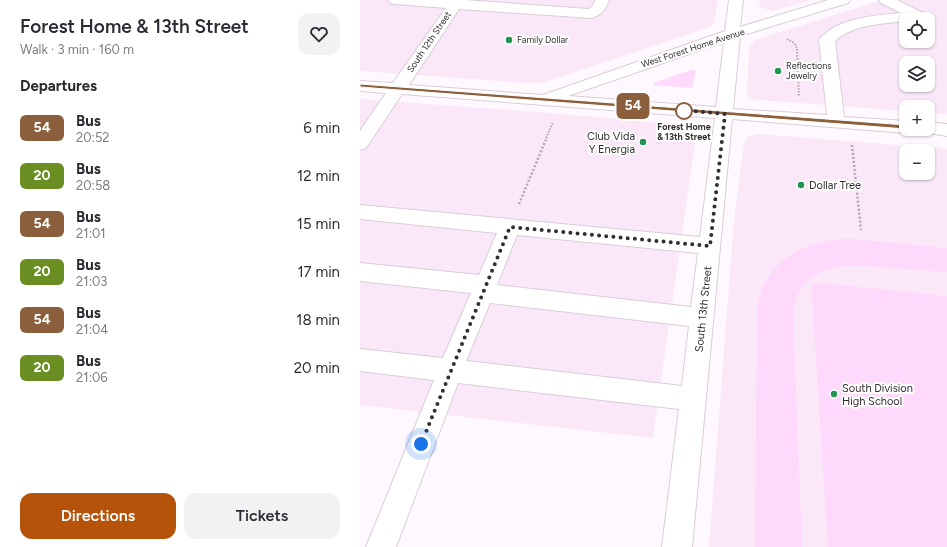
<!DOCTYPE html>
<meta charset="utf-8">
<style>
body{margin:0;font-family:Figtree,sans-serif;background:#f2f2f3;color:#2b2b33;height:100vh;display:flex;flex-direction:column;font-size:15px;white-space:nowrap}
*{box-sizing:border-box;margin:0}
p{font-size:13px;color:#7c7c81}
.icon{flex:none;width:22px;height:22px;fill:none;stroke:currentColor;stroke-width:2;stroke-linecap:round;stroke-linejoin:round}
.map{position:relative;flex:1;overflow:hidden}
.side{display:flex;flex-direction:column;background:#fff;width:360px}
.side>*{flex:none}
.badge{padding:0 8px;border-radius:6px;font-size:14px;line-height:26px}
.fabs{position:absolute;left:539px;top:12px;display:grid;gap:8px}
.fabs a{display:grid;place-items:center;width:36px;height:36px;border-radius:8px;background:#fff;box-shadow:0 1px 3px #0004;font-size:20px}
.you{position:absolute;width:20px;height:20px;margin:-10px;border:3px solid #fff;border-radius:50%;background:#1a73e8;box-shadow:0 0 0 6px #1a73e833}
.map>.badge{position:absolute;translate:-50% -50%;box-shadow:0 0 0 2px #fff}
h2{padding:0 20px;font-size:15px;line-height:36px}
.round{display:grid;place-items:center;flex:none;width:42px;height:42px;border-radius:12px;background:#f2f2f3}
.overview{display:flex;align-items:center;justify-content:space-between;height:68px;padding:0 20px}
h1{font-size:19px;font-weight:600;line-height:30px}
.button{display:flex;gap:8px;margin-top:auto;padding:8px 20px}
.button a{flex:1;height:46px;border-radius:12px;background:#b45309;color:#fff;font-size:16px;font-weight:600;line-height:46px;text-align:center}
.button a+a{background:#f2f2f3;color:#2b2b33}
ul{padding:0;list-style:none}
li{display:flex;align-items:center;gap:12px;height:48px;padding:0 20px}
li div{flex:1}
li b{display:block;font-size:15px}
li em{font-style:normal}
li .badge{min-width:44px;font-weight:700;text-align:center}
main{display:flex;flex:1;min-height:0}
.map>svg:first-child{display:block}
</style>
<main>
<section class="side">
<div class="overview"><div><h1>Forest Home &amp; 13th Street</h1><p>Walk · 3 min · 160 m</p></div><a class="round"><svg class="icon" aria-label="heart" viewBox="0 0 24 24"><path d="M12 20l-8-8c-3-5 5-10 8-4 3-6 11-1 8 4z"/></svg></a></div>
<h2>Departures</h2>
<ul>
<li><span class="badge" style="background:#8b5e3c;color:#fff">54</span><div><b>Bus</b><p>20:52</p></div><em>6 min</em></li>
<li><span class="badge" style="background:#6b8e23;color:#fff">20</span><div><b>Bus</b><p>20:58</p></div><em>12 min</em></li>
<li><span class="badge" style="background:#8b5e3c;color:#fff">54</span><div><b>Bus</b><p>21:01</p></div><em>15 min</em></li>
<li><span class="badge" style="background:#6b8e23;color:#fff">20</span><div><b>Bus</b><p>21:03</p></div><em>17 min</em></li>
<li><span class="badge" style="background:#8b5e3c;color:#fff">54</span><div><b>Bus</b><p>21:04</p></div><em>18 min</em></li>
<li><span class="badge" style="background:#6b8e23;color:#fff">20</span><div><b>Bus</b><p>21:06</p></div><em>20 min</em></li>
</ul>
<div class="button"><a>Directions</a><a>Tickets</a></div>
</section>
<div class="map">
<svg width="587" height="547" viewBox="0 0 587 547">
<rect width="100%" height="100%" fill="#fff8fe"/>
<!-- built -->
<path fill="#fae8f9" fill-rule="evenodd" d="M0 0H358L355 16 353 24 350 27 182 83H169L0 71Z
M399 0H452L412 11 400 7Z
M522 0H587V114L568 113V107H546V111L398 100 391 98 387 95 389 48 395 40ZM546 19H568V41H546ZM546 63H568V85H546Z
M0 99 191 113 323 125 331 128 335 133V143L293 438 0 405Z
M398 134 587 149V547H349L374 221 384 144 387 137ZM546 151H568V173H546Z"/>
<!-- green -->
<path fill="#fed9fc" d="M331 70 336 71 332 88 294 85 293 83Z
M479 239H495L587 248V272C569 271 550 269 532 268 492 264 442 259 433 311L442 547H395L397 312C402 265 434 246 479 239Z
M451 282 587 296V547H468Z"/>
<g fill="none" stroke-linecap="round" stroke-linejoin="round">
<!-- minor casing -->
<g stroke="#d9cdd8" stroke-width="2">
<path id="minor" d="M28 0H105L228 9 233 6 235 0H249C246 9 241 16 231 18L99 9 49 85 183 95 365 31 369 0H383L380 27 468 0H490L488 3 380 36 373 109 467 115 459 40C475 18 517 15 541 13L521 3 519 0H537L563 13 565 16 563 19H546V21C521 24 494 24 475 41L484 117 546 121V129H554L552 131 546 133 372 119 332 547H302L319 409 98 383 36 547H6L74 380 0 371V349L83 358 111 293 0 281V263L119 275 137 233 0 219V205L340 237 355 118 42 94 6 148 0 150V131L26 93 0 91V81L33 83 86 8 35 4 30 3ZM364 42 356 107 208 96ZM157 235 338 253 331 307 137 285ZM130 303 329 326 322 386 106 361Z
M568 122 587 124V136L562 132 560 129H568Z"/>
</g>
<!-- path-far1 -->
<path stroke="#afa9ae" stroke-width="2" stroke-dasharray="1.5 1.5" stroke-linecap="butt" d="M427 39 434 43 437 48 439 97
M186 138 193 122"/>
<!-- path -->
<path stroke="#afa9ae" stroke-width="2.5" stroke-dasharray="2 2" stroke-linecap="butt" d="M492 145 501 230
M159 204 187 137"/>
<!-- minor -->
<use href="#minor" fill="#fff" fill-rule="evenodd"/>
</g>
<!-- line -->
<path fill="#8b5e3c" stroke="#fff" d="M0 84 546 125 549 127 546 129 0 87Z"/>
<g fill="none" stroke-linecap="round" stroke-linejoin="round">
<!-- walk -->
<path stroke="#322e32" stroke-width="4" stroke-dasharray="0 7.2" d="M61 444 150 227 350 246 365 114 322 110 324 111"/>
</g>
<!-- markers -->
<g fill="#209652" stroke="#fff" stroke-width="1.5">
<circle cx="149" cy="40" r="4"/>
<circle cx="418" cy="71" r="4"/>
<circle cx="283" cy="142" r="4"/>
<circle cx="441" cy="185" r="4"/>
<circle cx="474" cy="394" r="4"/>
</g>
<circle fill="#fff" stroke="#8b5e3c" stroke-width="2" cx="324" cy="111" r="8"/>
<g text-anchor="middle" stroke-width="4" stroke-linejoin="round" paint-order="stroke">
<!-- far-poi labels -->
<g font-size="9" fill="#322e32" stroke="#fff" text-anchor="start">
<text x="157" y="43">Family Dollar</text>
<text x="426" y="69">Reflections<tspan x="426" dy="10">Jewelry</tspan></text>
</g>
<!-- far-street labels -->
<g font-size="9" fill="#322e32" stroke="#fff">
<text transform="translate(69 42) rotate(-56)" y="3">South 12th Street</text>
<text transform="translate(333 48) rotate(-18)" y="3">West Forest Home Avenue</text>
</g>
<!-- far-stop labels -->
<g font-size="9" font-weight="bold" fill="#322e32" stroke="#fff">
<text x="324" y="130">Forest Home<tspan x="324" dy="10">&amp; 13th Street</tspan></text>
</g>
<!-- poi labels -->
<g font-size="11" fill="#322e32" stroke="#fff" text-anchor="start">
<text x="275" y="140" text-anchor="end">Club Vida<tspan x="275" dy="13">Y Energia</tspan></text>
<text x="449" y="189">Dollar Tree</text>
<text x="482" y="392">South Division<tspan x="482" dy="13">High School</tspan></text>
</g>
<!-- street labels -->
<g font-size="11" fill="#322e32" stroke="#fff">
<text transform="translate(343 309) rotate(-84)" y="4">South 13th Street</text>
</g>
</g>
</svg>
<div class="fabs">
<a><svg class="icon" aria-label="locate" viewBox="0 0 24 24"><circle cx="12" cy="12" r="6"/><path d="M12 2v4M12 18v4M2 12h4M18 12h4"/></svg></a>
<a><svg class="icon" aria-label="layers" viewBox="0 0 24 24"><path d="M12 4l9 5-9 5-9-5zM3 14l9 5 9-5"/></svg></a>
<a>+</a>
<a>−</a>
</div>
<div class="you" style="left:61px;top:444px"></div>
<b class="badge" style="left:273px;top:106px;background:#8b5e3c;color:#fff">54</b>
</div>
</main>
